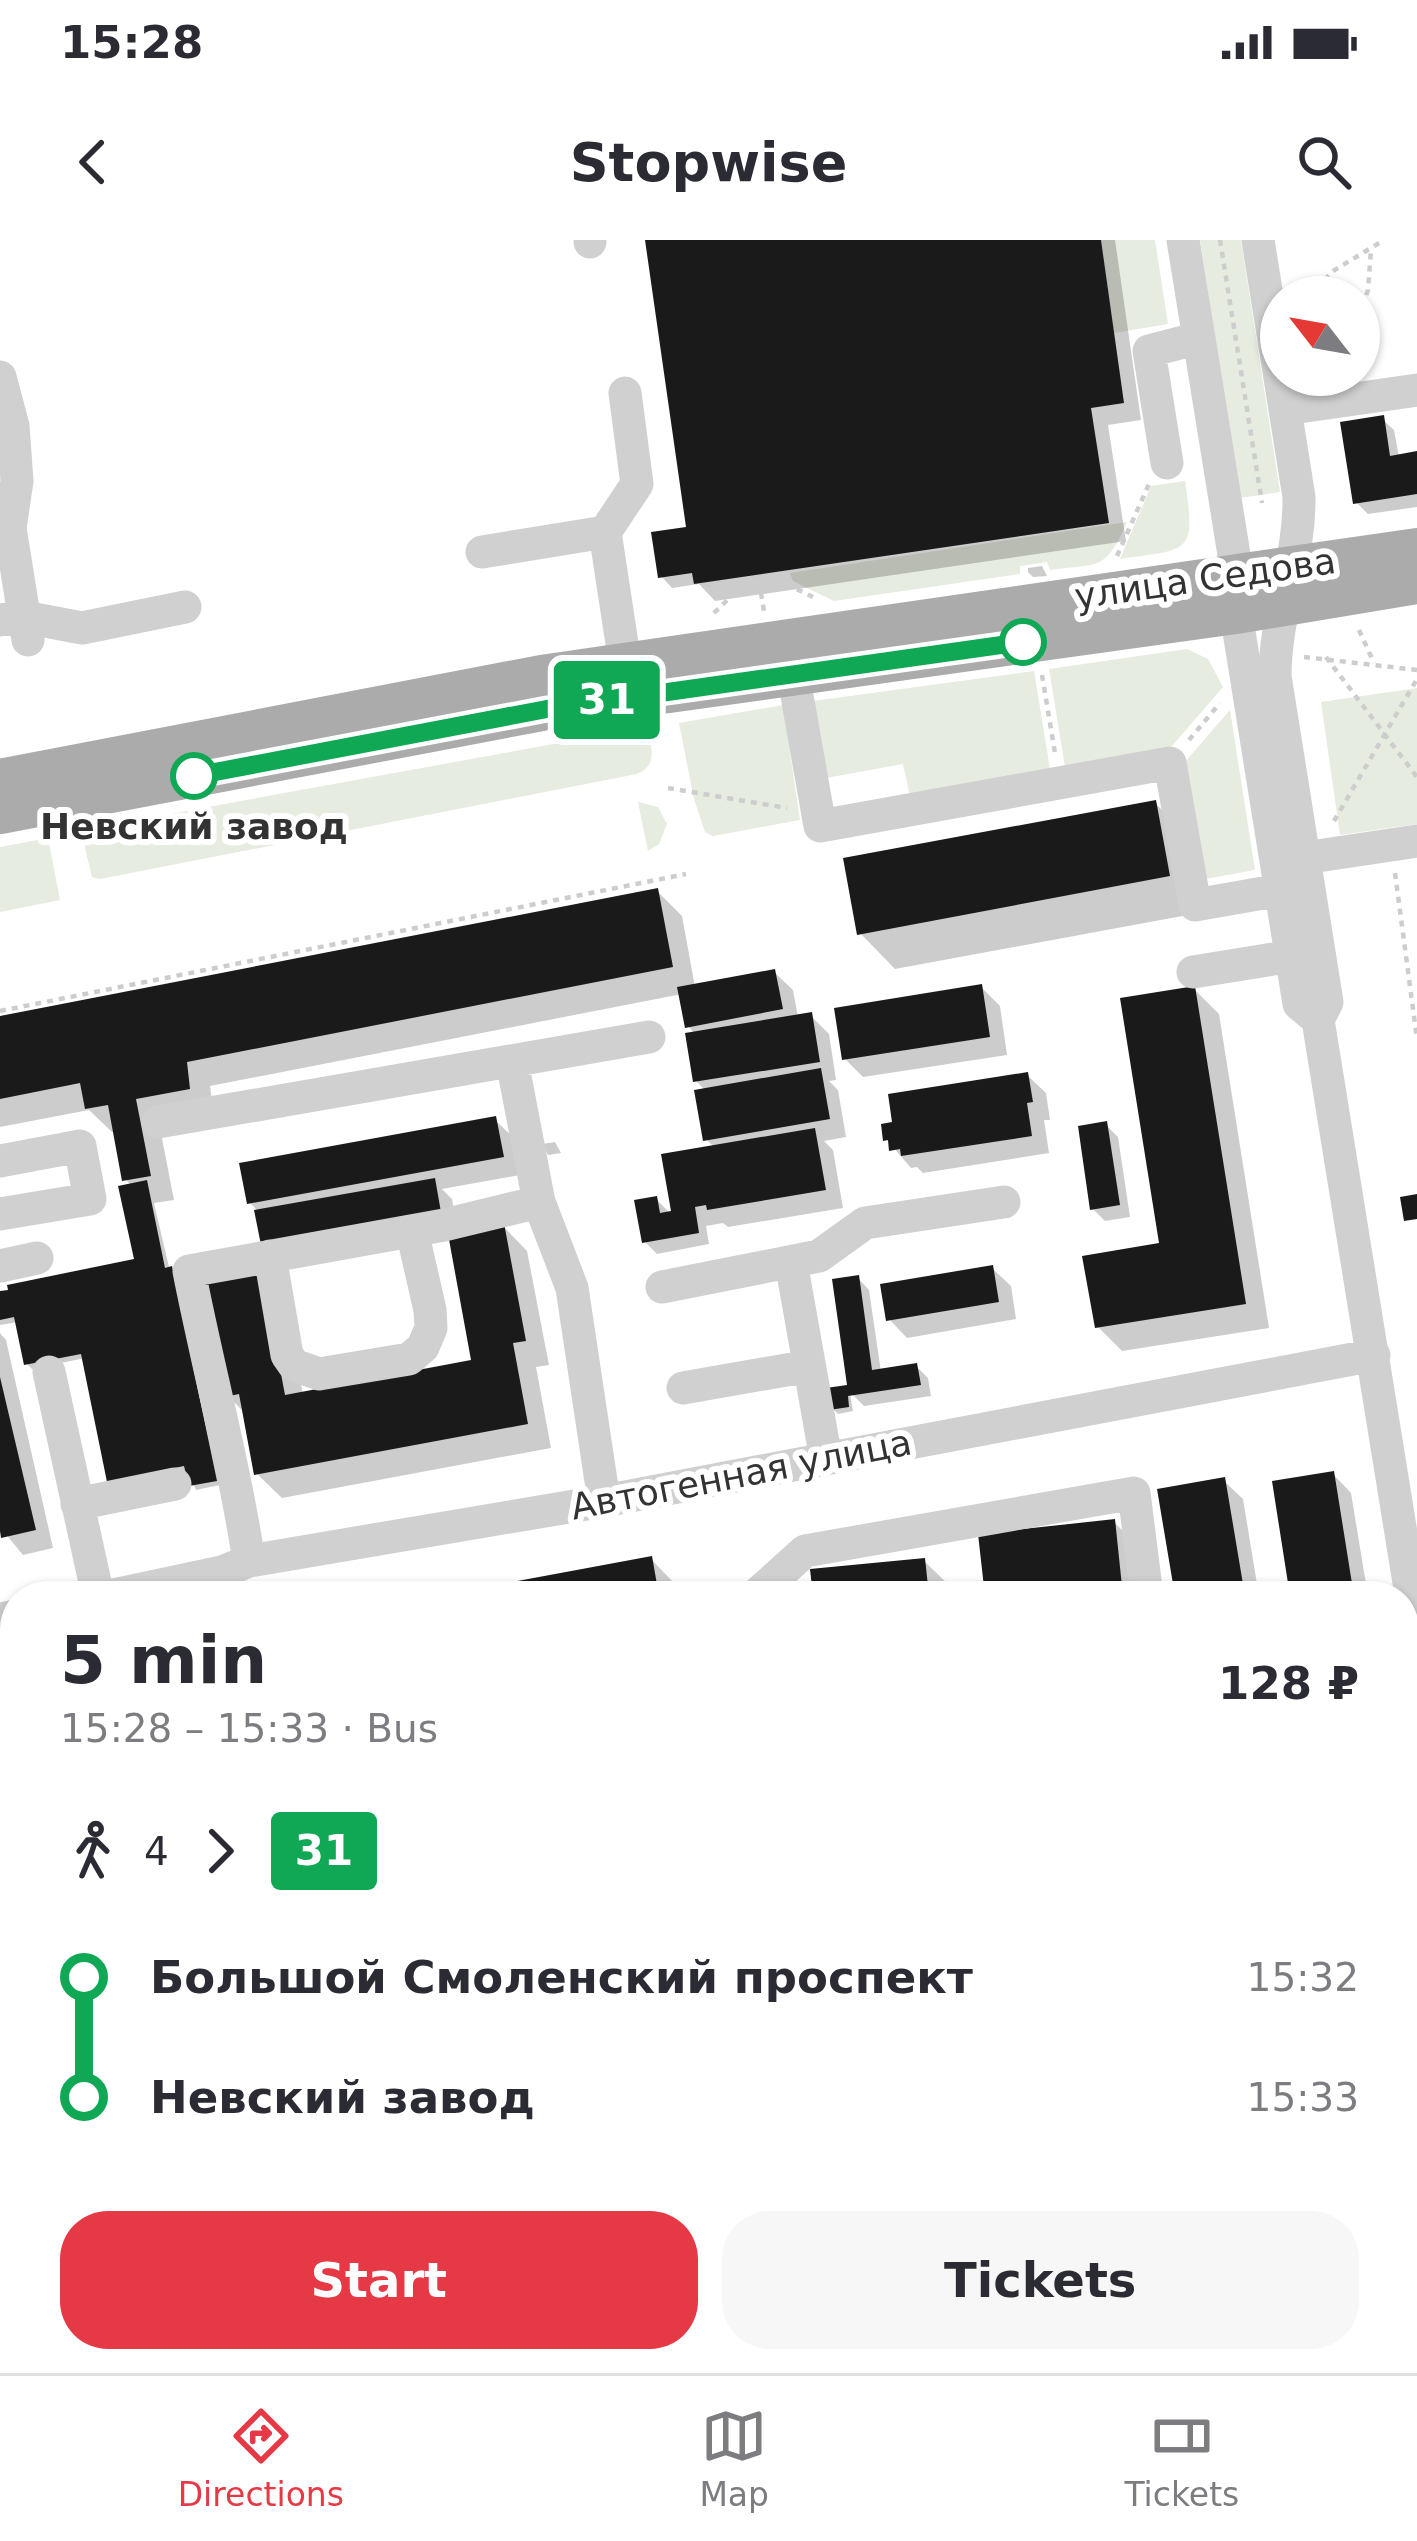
<!DOCTYPE html>
<meta charset="utf-8">
<style>
body{margin:0;font-family:"DejaVu Sans",sans-serif;background:#f7f7f7;color:#2b2b33;height:100vh;display:flex;flex-direction:column;font-size:45px;white-space:nowrap}
*{box-sizing:border-box;margin:0}
p{font-size:39px;color:#7c7c81}
.icon{flex:none;width:66px;height:66px;fill:none;stroke:currentColor;stroke-width:2;stroke-linecap:round;stroke-linejoin:round}
.map{position:relative;flex:1;overflow:hidden}
.drawer{position:absolute;left:0px;top:1341px;width:1419px;height:792px;display:flex;flex-direction:column;background:#fff;border-radius:48px 48px 0 0;box-shadow:0 3px 9px #0004}
.drawer>*{flex:none}
.badge{padding:0 24px;border-radius:9px;font-size:42px;line-height:78px}
.needle{width:78px;rotate:301deg}
.tools{position:absolute;left:1260px;top:36px;display:grid;gap:24px}
.tools a{display:grid;place-items:center;width:120px;height:120px;border-radius:50%;background:#fff;box-shadow:0 3px 9px #0004;font-size:60px}
.map>.badge{position:absolute;translate:-50% -50%;box-shadow:0 0 0 6px #fff}
.legs{display:flex;align-items:center;gap:18px;height:132px;padding:0 60px;font-size:39px}
.legs p{margin-inline-start:auto}
.overview{display:flex;align-items:center;justify-content:space-between;height:204px;padding:0 60px}
h1{font-size:66px;font-weight:800;line-height:90px}
.action{display:flex;gap:24px;margin-top:auto;padding:24px 60px}
.action a{flex:1;height:138px;border-radius:48px;background:#e63946;color:#fff;font-size:48px;font-weight:800;line-height:138px;text-align:center}
.action a+a{background:#f7f7f7;color:#2b2b33}
ul{padding:0 60px;list-style:none}
li{display:flex;align-items:center;gap:42px;height:120px;font-size:45px}
li i{display:grid;place-items:center;width:18px;height:100%;margin:0 15px;background:currentColor}
li i::after{content:'';width:30px;height:30px;margin:-15px;border:9px solid;border-radius:50%;background:#fff}
li p{margin-inline-start:auto}
li:first-child i{background:linear-gradient(#0000 50%,currentColor 0)}
li:last-child i{background:linear-gradient(currentColor 50%,#0000 0)}
.status{display:flex;justify-content:space-between;align-items:center;height:84px;padding:0 60px;background:#fff;direction:ltr}
.status svg{height:33px;fill:currentColor}
header{display:flex;justify-content:space-between;align-items:center;height:156px;padding:0 60px;background:#fff;font-size:54px;font-weight:800}
.dock{display:flex;justify-content:space-around;align-items:center;height:168px;border-top:3px solid #e1e1e2;background:#fff;font-size:33px;color:#7c7c81}
.dock a{display:grid;justify-items:center;gap:6px}
.dock .selected{color:#e63946}
.map>svg:first-child{display:block}
</style>
<div class="status"><b>15:28</b><svg viewBox="0 0 49 12"><path d="M0 12V9h3v3zM5 12V6h3v6zM10 12V3h3v9zM15 12V0h3v12zM26 1h20v11H26zM47 4h2v5h-2z"/></svg></div>
<header><svg class="icon" aria-label="back" viewBox="0 0 24 24"><path d="M15 5l-7 7 7 7"/></svg>Stopwise<svg class="icon" aria-label="search" viewBox="0 0 24 24"><circle cx="10" cy="10" r="6"/><path d="M15 15l6 6"/></svg></header>
<div class="map">
<svg width="1417" height="2133" viewBox="0 0 1417 2133">
<rect width="100%" height="100%" fill="#fff"/>
<!-- green -->
<path fill="#e6ecdf" d="M1101 0H1155L1168 84 1114 93Z
M1200 0H1241L1280 252 1240 258Z
M1185 241C1196 315 1190 309 1120 319L1151 246Z
M1127 282C1105 332 1100 323 1050 330L1047 322 1020 326V334L834 361 793 341 790 333Z
M1187 409 1208 419 1223 447 1172 506 1065 527 1049 429Z
M1034 431 1050 529 910 556 903 524 826 538 813 461Z
M1417 448V584L1340 595 1321 462Z
M783 465 800 580 713 596 705 592 694 559 679 483Z
M1230 470 1255 630 1205 639 1178 530Z
M647 487C651 507 659 524 637 534L100 639 92 637 81 591 187 571 189 577 208 574V567Z
M638 562 658 567 667 584 659 604 648 611Z
M48 598 60 660 0 672V607Z"/>
<!-- shadow -->
<path fill="#0003" d="M648 0H1115L1141 180 1108 185 1126 301 715 361 699 344 672 348 661 336 689 289Z
M1382 179 1394 190 1399 217 1417 215V267L1368 274 1356 262Z
M1042 326 1047 336 1033 337 1028 332V328Z
M1155 563 1191 599 1204 672 895 729 860 693Z
M657 651 682 676 695 747 774 732 793 750 798 777 810 775 829 794 836 840 829 841 838 850 846 897 824 901 833 910 843 968 728 987 723 983 706 986 709 1004 657 1014 645 1002 656 959 675 978 715 908 706 899V851L696 841 695 794 688 786 682 754 210 846 214 873 159 883 174 960 154 963 220 1245 196 1250 188 1231 115 1246 85 1118 32 1129 27 1124 18 1082 0 1085V1054L137 1022 132 946 125 939 116 892H112L89 870 0 887V779Z
M981 747 1000 766 1007 815 863 837 845 819Z
M1194 749 1219 774 1269 1088 1122 1111 1097 1086 1163 1005Z
M1027 835 1046 853 1050 880H1044L1049 913 923 933 917 927 911 928 886 899Z
M495 880 514 898 520 935 442 949 452 959 458 995 503 986 527 1011 549 1125 536 1127 551 1208 282 1258 257 1234 246 1174 228 1156 285 1056 303 1155 475 1122 452 997 258 971 250 963Z
M1106 885 1118 897 1130 977 1105 981 1093 969Z
M555 902 561 913 548 915 542 904Z
M992 1028 1011 1046 1016 1079 907 1098 889 1079Z
M858 1038 869 1050 881 1132 916 1126 928 1138 931 1156 864 1166 852 1154Z
M0 1093 6 1100 53 1308 23 1315 0 1287Z
M850 1154 853 1171 838 1174 832 1168Z
M1333 1234 1351 1253 1368 1356H1293Z
M1224 1241 1243 1259 1259 1356H1178Z
M1114 1282 1139 1307 1144 1356H988Z
M651 1319 675 1344 678 1356H451Z
M924 1321 949 1345 950 1356H816Z
M15 1447V1510L0 1513V1449Z
M0 1723 15 1738V1967L1 1969Z
M1417 1996V2061L1408 2062 1404 2057V1998Z
M1404 2112 1414 2122 1416 2133H1315L1313 2118H1404Z
M266 2118H362L369 2125V2133H267Z
M462 2118H667L669 2133H464Z
M724 2118H795L797 2133H725Z
M880 2118H970L964 2133H875Z"/>
<!-- building -->
<path fill="#1a1a1a" d="M645 0H1101L1124 163 1091 168 1109 283 694 344 692 333 658 338 651 292 686 287Z
M1384 175 1390 216 1417 211V254L1353 264 1340 182Z
M1156 560 1170 636 857 695 843 618Z
M658 648 673 727 187 822 190 849 136 859 151 936 122 941 108 865 85 869 80 843 0 859V776Z
M775 729 783 769 685 788 677 747Z
M982 744 990 797 842 820 834 768Z
M1195 746 1246 1064 1095 1088 1082 1016 1159 1003 1120 758Z
M812 772 820 822 693 842 685 793Z
M821 828 830 879 703 901 694 850Z
M1028 832 1033 862 1027 863 1032 896 901 916 900 909 889 911 888 900 883 901 881 884 892 882 888 854Z
M496 876 504 917 247 964 239 923Z
M1107 881 1120 965 1090 970 1078 886Z
M815 888 826 950 707 970 706 965 695 967 699 993 642 1003 634 960 657 956 660 973 671 971 661 914Z
M435 938 442 978 262 1010 254 970Z
M147 940 165 1028 172 1026 217 1241 189 1246 184 1226 107 1242 81 1114 24 1125 14 1077 0 1080V1051L8 1050 7 1045 134 1019 118 946Z
M1417 954V979L1404 981 1400 957Z
M504 983 526 1101 513 1103 528 1184 254 1235 239 1154 225 1157 203 1039 261 1028 285 1155 471 1120 448 994Z
M993 1025 999 1062 886 1081 880 1044Z
M859 1035 872 1130 917 1123 921 1145 848 1156 849 1167 829 1170 826 1148 847 1145 832 1039Z
M0 1137 36 1290 1 1298 0 1291Z
M1334 1231 1354 1356H1290L1272 1241Z
M1225 1237 1245 1356H1175L1157 1249Z
M1115 1279 1123 1356H985L978 1294Z
M652 1316 659 1356H447V1354Z
M925 1318 929 1356H813L810 1329Z
M15 1444V1498L0 1500V1446Z
M0 1810H3L15 1925V1941L0 1942Z
M1417 1993V2049L1404 2050V1995Z
M263 2118H358L359 2133H264Z
M459 2118H646L648 2133H461Z
M721 2118H780L782 2133H722Z
M877 2118H937L931 2133H871Z
M1310 2118H1362L1365 2133H1312Z
M1374 2118H1405L1408 2133H1376Z"/>
<g fill="none" stroke-linecap="round" stroke-linejoin="round">
<!-- path -->
<path stroke="#cdcdcd" stroke-width="4.5" stroke-dasharray="6 6" stroke-linecap="butt" d="M1220 0 1262 263
M1308 57 1333 31 1384 0
M1359 78 1368 50 1371 10
M1117 316 1149 244
M759 341 764 371
M714 373C758 329 764 333 817 359
M1359 390 1374 423
M1304 417 1417 430
M1326 417 1417 537
M1042 435 1055 513
M1189 500 1220 463
M668 548 787 568
M1334 581 1417 439
M1395 633 1417 799
M0 771 686 634"/>
<!-- minor -->
<path stroke="#d0d0d0" stroke-width="33" d="M590 0V2
M1183 0 1237 333 1236 373 1299 764 1318 780
M1258 0 1299 257C1300 319 1275 375 1275 436L1327 762 1318 780 1417 1392
M0 137 13 186 17 241 10 288 28 400
M625 153 637 244 605 292 628 443
M1285 169 1417 150
M1167 223 1149 111 1199 98
M482 312 605 292
M0 380 24 377 82 388 185 367
M793 433 820 586 1170 523 1195 665 1298 647
M1284 621 1417 601
M1193 732 1310 713
M512 821 539 962 572 1048 604 1261
M158 882 649 797
M0 921 80 906 90 959 0 974
M270 1016 287 1115 294 1125 319 1134 409 1119 423 1107 431 1088 430 1070 412 991
M791 1022 826 1219
M0 1026 37 1018
M662 1047 819 1016 865 983 1004 962
M49 1132 98 1356
M683 1148 809 1126
M77 1264 175 1244
M249 1321C234 1223 208 1128 189 1031L444 985 539 962
M109 1356 222 1332 249 1321 604 1261 1374 1115
M755 1356 805 1311 1134 1253 1147 1356
M0 1379 15 1376
M1404 1911 1417 1910
M397 2118 399 2133"/>
<!-- major -->
<path stroke="#ababab" stroke-width="42" d="M0 540 541 436 1417 309
M0 573 547 469 1236 373 1417 343"/>
</g>
<g fill="none" stroke-linecap="round" stroke-linejoin="round">
<!-- line-1 casing -->
<g stroke="#fff" stroke-width="27">
<path id="line-1" d="M194 536 547 469 1023 402"/>
</g>
<!-- line-1 -->
<use href="#line-1" stroke="#10a855" stroke-width="18"/>
</g>
<!-- markers -->
<g fill="#fff" stroke="#10a855" stroke-width="6">
<circle cx="1023" cy="402" r="21"/>
<circle cx="194" cy="536" r="21"/>
</g>
<g text-anchor="middle" stroke-width="12" stroke-linejoin="round" paint-order="stroke">
<!-- street labels -->
<g font-size="36" fill="#333" stroke="#fff">
<text transform="translate(1205 338) rotate(-8)" y="13">улица Седова</text>
<text transform="translate(741 1234) rotate(-11)" y="13">Автогенная улица</text>
</g>
<!-- stop labels -->
<g font-size="36" font-weight="bold" fill="#333" stroke="#fff">
<text x="194" y="599">Невский завод</text>
</g>
</g>
</svg>
<div class="tools">
<a><svg class="needle" viewBox="-14 -14 28 28"><path d="M0-13l5 13h-10z" fill="#e53935"/><path d="M0 13l5-13h-10z" fill="#7c7c81"/></svg></a>
</div>
<b class="badge" style="left:607px;top:460px;background:#10a855;color:#fff">31</b>
<section class="drawer">
<div class="overview"><div><h1>5 min</h1><p>15:28 – 15:33 · Bus</p></div><b>128 ₽</b></div>
<div class="legs"><svg class="icon" aria-label="walk" viewBox="0 0 24 24"><circle cx="13" cy="4" r="2"/><path d="M13 8l-2 6 4 7M11 14l-3 7M7 12l3-4h3l4 4"/></svg>4<svg class="icon" aria-label="forward" viewBox="0 0 24 24"><path d="M9 5l7 7-7 7"/></svg><b class="badge" style="background:#10a855;color:#fff">31</b></div>
<ul>
<li><i style="color:#10a855"></i><b>Большой Смоленский проспект</b><p>15:32</p></li>
<li><i style="color:#10a855"></i><b>Невский завод</b><p>15:33</p></li>
</ul>
<div class="action"><a>Start</a><a>Tickets</a></div>
</section>
</div>
<nav class="dock">
<a class="selected"><svg class="icon" aria-label="directions" viewBox="0 0 24 24"><path d="M12 3l9 9-9 9-9-9zM9 14v-3h6M13 9l2 2-2 2"/></svg>Directions</a>
<a><svg class="icon" aria-label="map" viewBox="0 0 24 24"><path d="M3 6l6-2 6 2 6-2v14l-6 2-6-2-6 2zM9 4v14M15 6v14"/></svg>Map</a>
<a><svg class="icon" aria-label="tickets" viewBox="0 0 24 24"><path d="M3 7h18v10H3zM15 7v10"/></svg>Tickets</a>
</nav>
